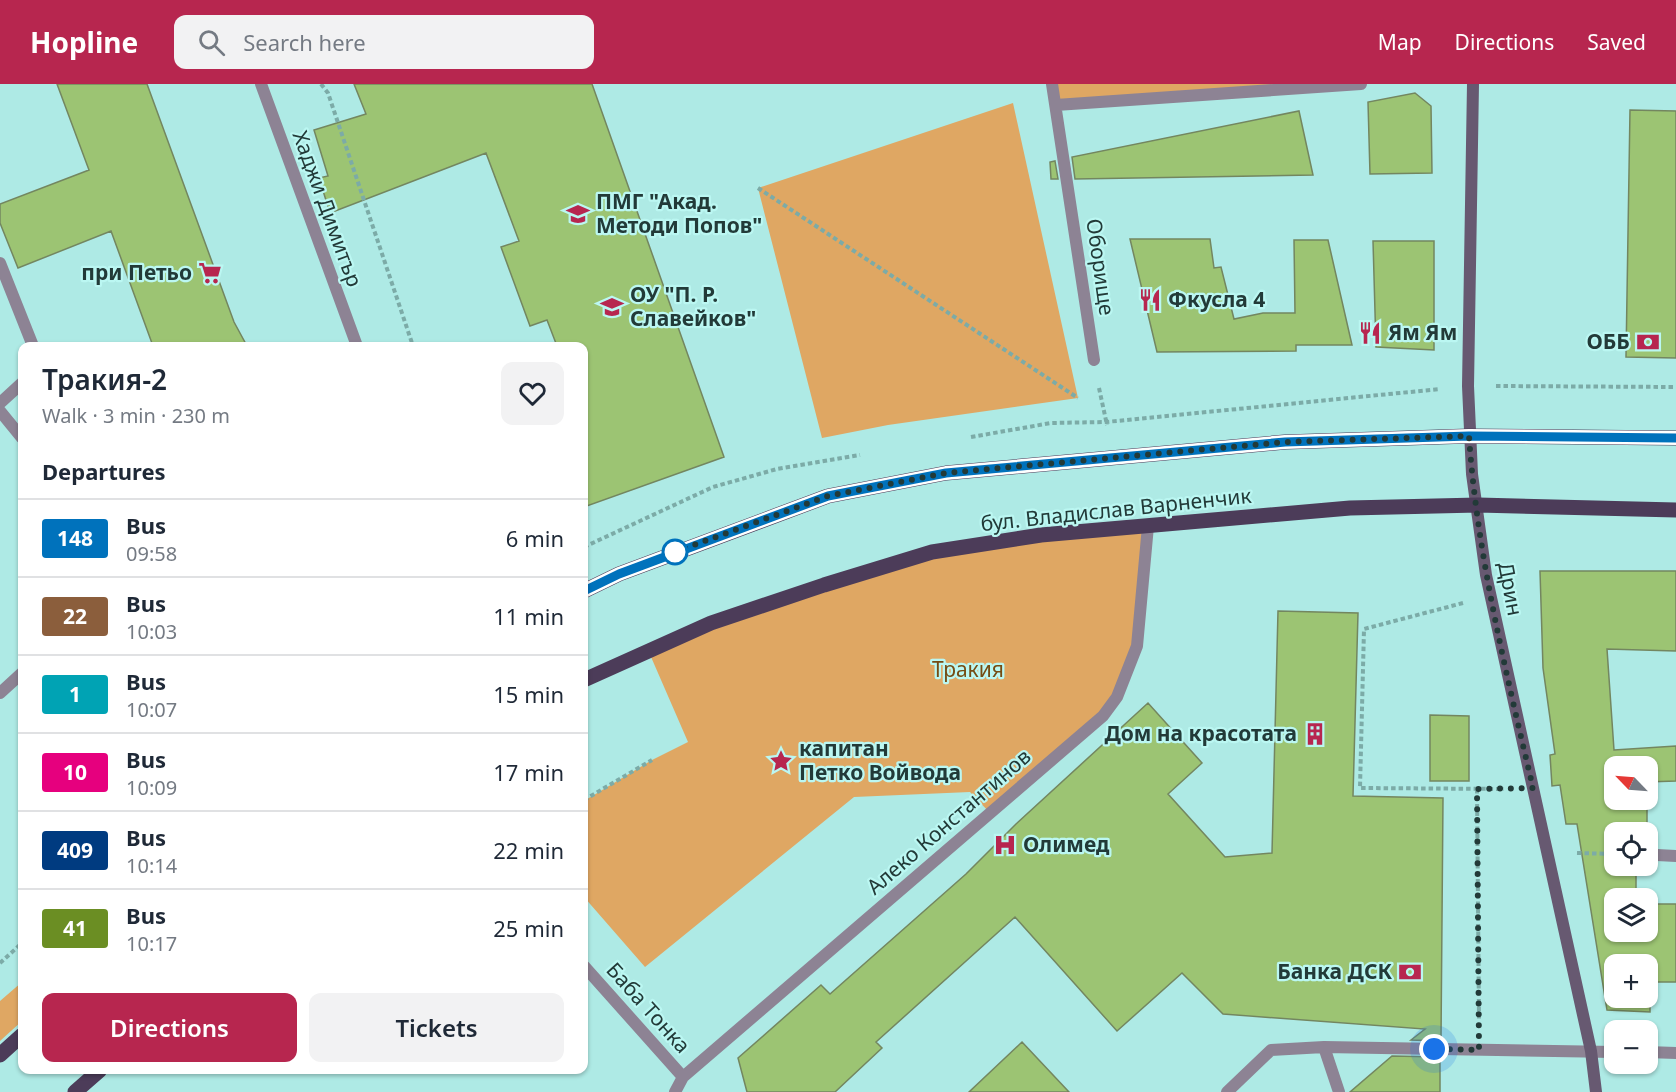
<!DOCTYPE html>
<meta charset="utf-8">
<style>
body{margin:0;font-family:"Noto Sans",sans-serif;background:#f2f2f3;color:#1f2937;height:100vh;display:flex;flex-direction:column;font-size:22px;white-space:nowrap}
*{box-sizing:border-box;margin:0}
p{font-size:20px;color:#747a83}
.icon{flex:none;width:33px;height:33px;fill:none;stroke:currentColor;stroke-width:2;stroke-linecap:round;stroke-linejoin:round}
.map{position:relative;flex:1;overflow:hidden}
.panel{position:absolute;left:18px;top:258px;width:570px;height:732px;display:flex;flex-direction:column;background:#fff;border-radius:12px;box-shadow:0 2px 4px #0004}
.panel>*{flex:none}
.badge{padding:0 12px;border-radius:4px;font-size:21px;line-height:39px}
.needle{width:39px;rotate:295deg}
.tools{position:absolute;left:1604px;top:672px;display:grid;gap:12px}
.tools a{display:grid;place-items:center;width:54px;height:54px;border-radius:12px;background:#fff;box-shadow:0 2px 4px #0004;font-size:30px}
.you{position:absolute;width:30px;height:30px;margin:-15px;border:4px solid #fff;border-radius:50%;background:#1a73e8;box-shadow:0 0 0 9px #1a73e833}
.map>.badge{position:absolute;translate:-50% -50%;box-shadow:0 0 0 3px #fff}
h2{padding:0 24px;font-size:22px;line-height:54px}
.round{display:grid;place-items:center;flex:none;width:63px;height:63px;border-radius:12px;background:#f2f2f3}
.head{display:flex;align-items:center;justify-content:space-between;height:102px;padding:0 24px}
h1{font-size:28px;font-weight:600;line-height:45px}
.action{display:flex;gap:12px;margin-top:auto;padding:12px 24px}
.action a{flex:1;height:69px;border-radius:12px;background:#b7264f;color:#fff;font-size:24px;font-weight:600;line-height:69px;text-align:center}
.action a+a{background:#f2f2f3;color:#1f2937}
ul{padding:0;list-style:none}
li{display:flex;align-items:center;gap:18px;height:78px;padding:0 24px;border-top:2px solid #e0e1e3}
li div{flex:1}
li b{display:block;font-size:22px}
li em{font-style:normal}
li .badge{min-width:66px;font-weight:700;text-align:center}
header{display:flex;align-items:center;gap:36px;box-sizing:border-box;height:84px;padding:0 30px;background:#b7264f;color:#fff}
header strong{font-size:28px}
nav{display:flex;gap:33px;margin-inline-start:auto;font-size:21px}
.search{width:420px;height:54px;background:#f2f2f3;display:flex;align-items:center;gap:15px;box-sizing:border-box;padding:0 21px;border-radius:12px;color:#747a83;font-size:22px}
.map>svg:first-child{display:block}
</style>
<header>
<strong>Hopline</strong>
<div class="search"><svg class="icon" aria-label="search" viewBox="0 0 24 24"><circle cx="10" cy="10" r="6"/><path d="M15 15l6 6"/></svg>Search here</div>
<nav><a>Map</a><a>Directions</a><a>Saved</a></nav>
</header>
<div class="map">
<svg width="1676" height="1008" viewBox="0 0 1676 1008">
<rect width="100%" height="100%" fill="#aeeae5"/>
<!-- green -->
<path fill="#dfa763" d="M1052 0H1334L1056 21Z
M1013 19 1078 314 888 341 822 354 758 104Z
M1148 442 1137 562 1117 613 990 729 970 708 854 713 645 883 584 813V717L652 676 688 658 648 566 932 468Z
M22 898V937L0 957V917Z"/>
<!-- building -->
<path fill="#9cc473" stroke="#738660" stroke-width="1.5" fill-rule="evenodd" d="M57 0H147L234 238 247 262H153L111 147 18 184 0 139V120L89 86Z
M354 0H592L724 373 584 423V262H557L547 236 530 242 501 163 519 157 486 69 330 129 319 94 328 92 314 46 366 30Z
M1415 9 1431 22 1432 89 1370 90 1368 18Z
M1630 26 1676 27V274L1626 273Z
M1299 27 1313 91 1075 95 1072 73Z
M1055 77 1058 95H1051L1050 78Z
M1130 155H1210L1214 184 1221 183 1234 235 1263 229H1295L1294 156H1328L1352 261H1296V267L1157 268Z
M1373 157H1434V266L1376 263Z
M1540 487H1676V567L1607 565 1614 666 1676 662V697L1647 698V682H1614V716H1647V739H1635V748H1614V782H1636V814H1614V848H1647V820H1676V898H1650V928L1607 926 1577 740H1566L1560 701 1552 702 1550 671 1555 670 1543 584ZM1614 880H1647V914H1614Z
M1278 527 1358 529 1353 712 1443 714 1441 957 1411 956 1425 945 1223 930 1182 889 1117 947 1015 833 876 958 882 964 835 1008H747L738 974 821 901 830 910 966 790 1016 740 1148 619 1202 679 1168 710 1225 773 1272 769Z
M1430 631 1469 632V697H1430Z
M1022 958 1069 1008H969Z
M1392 972 1440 973V1008H1350Z"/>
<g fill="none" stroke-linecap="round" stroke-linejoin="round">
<!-- path -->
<path stroke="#7caba7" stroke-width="4" stroke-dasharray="4.5 3" stroke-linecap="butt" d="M321 0 328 9 413 262
M758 104 1078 314
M1496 302 1676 303
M1099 304 1107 341
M971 353 1051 339 1106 338 1440 305
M584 463 713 403 777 385 860 371
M1463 519 1364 545 1360 704 1504 705
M1477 705 1479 935
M584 716 652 676
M1577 769 1614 770
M0 879 22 859"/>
<!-- lane -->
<path stroke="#8d8394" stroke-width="12" d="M0 179 33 262
M0 319 22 299
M0 327 22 354"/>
<!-- street -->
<path stroke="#8d8394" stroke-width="12" d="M261 0 357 262
M1052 0 1094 276
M1056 21 1361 0
M0 609 22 589
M1657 771 1676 772
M584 882 683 993
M1324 963 1339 1008
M1647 968 1676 969
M675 1008 683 993 1103 632 1117 613 1137 562 1148 442
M1227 1008 1271 966 1324 963 1614 968"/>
<!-- secondary -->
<path stroke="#675971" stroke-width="12" d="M1473 0 1468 302 1472 390 1486 491 1591 967 1596 1008"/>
<!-- primary -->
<path stroke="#4c3c59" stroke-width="15" d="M584 507 619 490 828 412 946 389 1285 358 1469 352 1676 354
M584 596 711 539 824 501 932 468 1041 451 1350 424 1478 421 1676 426
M0 971 22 951
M75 1008 100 986"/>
</g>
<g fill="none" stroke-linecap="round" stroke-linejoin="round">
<!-- line casing -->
<g stroke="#fff" stroke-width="14">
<path id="line" d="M584 507 619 490 828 412 946 389 1285 358 1469 352 1676 354"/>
</g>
<!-- line -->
<use href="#line" stroke="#0072bc" stroke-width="9"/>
<!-- walk -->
<path stroke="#223a38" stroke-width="6" stroke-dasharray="0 10.8" d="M675 468 828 412 946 389 1285 358 1469 352C1477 471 1506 588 1533 704L1477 705 1479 966 1434 965"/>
</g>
<!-- icons -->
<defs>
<g id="school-bare" transform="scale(1.8)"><path d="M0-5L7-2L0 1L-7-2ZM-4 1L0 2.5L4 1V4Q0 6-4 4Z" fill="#b7264f" stroke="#bbf7f2" stroke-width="2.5" paint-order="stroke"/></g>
<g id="supermarket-bare" transform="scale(1.8)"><path d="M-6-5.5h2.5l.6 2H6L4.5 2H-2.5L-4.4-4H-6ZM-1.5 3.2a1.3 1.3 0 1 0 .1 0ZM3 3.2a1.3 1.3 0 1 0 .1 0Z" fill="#b7264f" stroke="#bbf7f2" stroke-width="2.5" paint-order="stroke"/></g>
<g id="restaurant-bare" transform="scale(1.8)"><path d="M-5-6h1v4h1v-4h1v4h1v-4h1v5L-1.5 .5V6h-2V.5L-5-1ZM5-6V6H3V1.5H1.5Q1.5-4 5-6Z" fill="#b7264f" stroke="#bbf7f2" stroke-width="2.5" paint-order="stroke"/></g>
<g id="bank-bare" transform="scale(1.8)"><path d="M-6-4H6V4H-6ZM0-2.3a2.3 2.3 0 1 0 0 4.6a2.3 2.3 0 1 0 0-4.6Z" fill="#b7264f" stroke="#bbf7f2" stroke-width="2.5" paint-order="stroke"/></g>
<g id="building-bare" transform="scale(1.8)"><path d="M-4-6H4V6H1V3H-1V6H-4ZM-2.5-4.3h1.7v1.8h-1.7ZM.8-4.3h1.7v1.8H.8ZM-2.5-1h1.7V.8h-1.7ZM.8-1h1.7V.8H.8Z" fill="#b7264f" stroke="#bbf7f2" stroke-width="2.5" paint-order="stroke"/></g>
<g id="sight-bare" transform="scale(1.8)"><path d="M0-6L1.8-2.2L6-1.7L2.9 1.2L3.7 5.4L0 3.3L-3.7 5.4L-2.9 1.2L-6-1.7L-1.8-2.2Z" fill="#b7264f" stroke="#bbf7f2" stroke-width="2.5" paint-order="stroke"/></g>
<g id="hospital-bare" transform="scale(1.8)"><path d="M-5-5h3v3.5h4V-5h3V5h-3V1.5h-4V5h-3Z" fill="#b7264f" stroke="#bbf7f2" stroke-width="2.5" paint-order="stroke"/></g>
</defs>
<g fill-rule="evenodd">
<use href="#school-bare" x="578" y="130"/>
<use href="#supermarket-bare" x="210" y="189"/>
<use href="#restaurant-bare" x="1150" y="216"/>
<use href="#school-bare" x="612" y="223"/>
<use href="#restaurant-bare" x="1370" y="249"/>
<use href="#bank-bare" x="1648" y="258"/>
<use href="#building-bare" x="1315" y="650"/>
<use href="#sight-bare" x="781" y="677"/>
<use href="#hospital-bare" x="1005" y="761"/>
<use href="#bank-bare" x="1410" y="888"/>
</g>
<!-- markers -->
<circle fill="#fff" stroke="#0072bc" stroke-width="3" cx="675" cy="468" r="12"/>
<g text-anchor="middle" stroke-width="4.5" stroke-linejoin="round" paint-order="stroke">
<!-- poi labels -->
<g font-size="21" font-weight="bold" fill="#223a38" stroke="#bbf7f2" text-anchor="start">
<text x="596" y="125">ПМГ "Акад.<tspan x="596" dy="24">Методи Попов"</tspan></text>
<text x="192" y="196" text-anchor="end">при Петьо</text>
<text x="630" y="218">ОУ "П. Р.<tspan x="630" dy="24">Славейков"</tspan></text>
<text x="1168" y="223">Фкусла 4</text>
<text x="1388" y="256">Ям Ям</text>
<text x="1630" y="265" text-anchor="end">ОББ</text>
<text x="1297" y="657" text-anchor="end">Дом на красотата</text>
<text x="799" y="672">капитан<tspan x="799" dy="24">Петко Войвода</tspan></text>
<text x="1023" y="768">Олимед</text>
<text x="1392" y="895" text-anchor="end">Банка ДСК</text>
</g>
<!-- street labels -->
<g font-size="21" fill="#223a38" stroke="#bbf7f2">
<text transform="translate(327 125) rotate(70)" y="7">Хаджи Димитър</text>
<text transform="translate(1100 183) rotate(82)" y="7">Оборище</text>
<text transform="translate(1116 426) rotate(-6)" y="7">бул. Владислав Варненчик</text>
<text transform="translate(1510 505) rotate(79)" y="7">Дрин</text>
<text transform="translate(949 738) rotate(-41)" y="7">Алеко Константинов</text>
<text transform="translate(648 924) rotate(48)" y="7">Баба Тонка</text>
</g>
<!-- park labels -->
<g font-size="21" fill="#754c13" stroke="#bbf7f2">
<text x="968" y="593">Тракия</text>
</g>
</g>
</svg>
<div class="tools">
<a><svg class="needle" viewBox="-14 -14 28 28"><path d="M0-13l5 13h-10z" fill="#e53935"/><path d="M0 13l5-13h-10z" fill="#747a83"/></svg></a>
<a><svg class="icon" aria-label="locate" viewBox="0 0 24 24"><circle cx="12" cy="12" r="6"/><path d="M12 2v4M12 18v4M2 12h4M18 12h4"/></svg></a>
<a><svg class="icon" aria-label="layers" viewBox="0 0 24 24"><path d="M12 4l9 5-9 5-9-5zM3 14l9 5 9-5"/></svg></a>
<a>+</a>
<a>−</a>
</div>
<div class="you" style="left:1434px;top:965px"></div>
<section class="panel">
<div class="head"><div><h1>Тракия-2</h1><p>Walk · 3 min · 230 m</p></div><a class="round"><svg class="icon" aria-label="heart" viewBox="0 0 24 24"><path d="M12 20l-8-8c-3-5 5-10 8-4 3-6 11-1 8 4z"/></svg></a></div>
<h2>Departures</h2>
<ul>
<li><span class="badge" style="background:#0072bc;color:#fff">148</span><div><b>Bus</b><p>09:58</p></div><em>6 min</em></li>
<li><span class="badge" style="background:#8b5e3c;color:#fff">22</span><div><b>Bus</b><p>10:03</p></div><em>11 min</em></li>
<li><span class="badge" style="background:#00a3b4;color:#fff">1</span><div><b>Bus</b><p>10:07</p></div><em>15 min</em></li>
<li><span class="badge" style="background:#e6007e;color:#fff">10</span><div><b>Bus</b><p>10:09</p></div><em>17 min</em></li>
<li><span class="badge" style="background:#003b80;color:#fff">409</span><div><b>Bus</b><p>10:14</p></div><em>22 min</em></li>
<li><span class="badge" style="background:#6b8e23;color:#fff">41</span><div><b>Bus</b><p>10:17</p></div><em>25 min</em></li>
</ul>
<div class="action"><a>Directions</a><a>Tickets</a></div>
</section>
</div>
